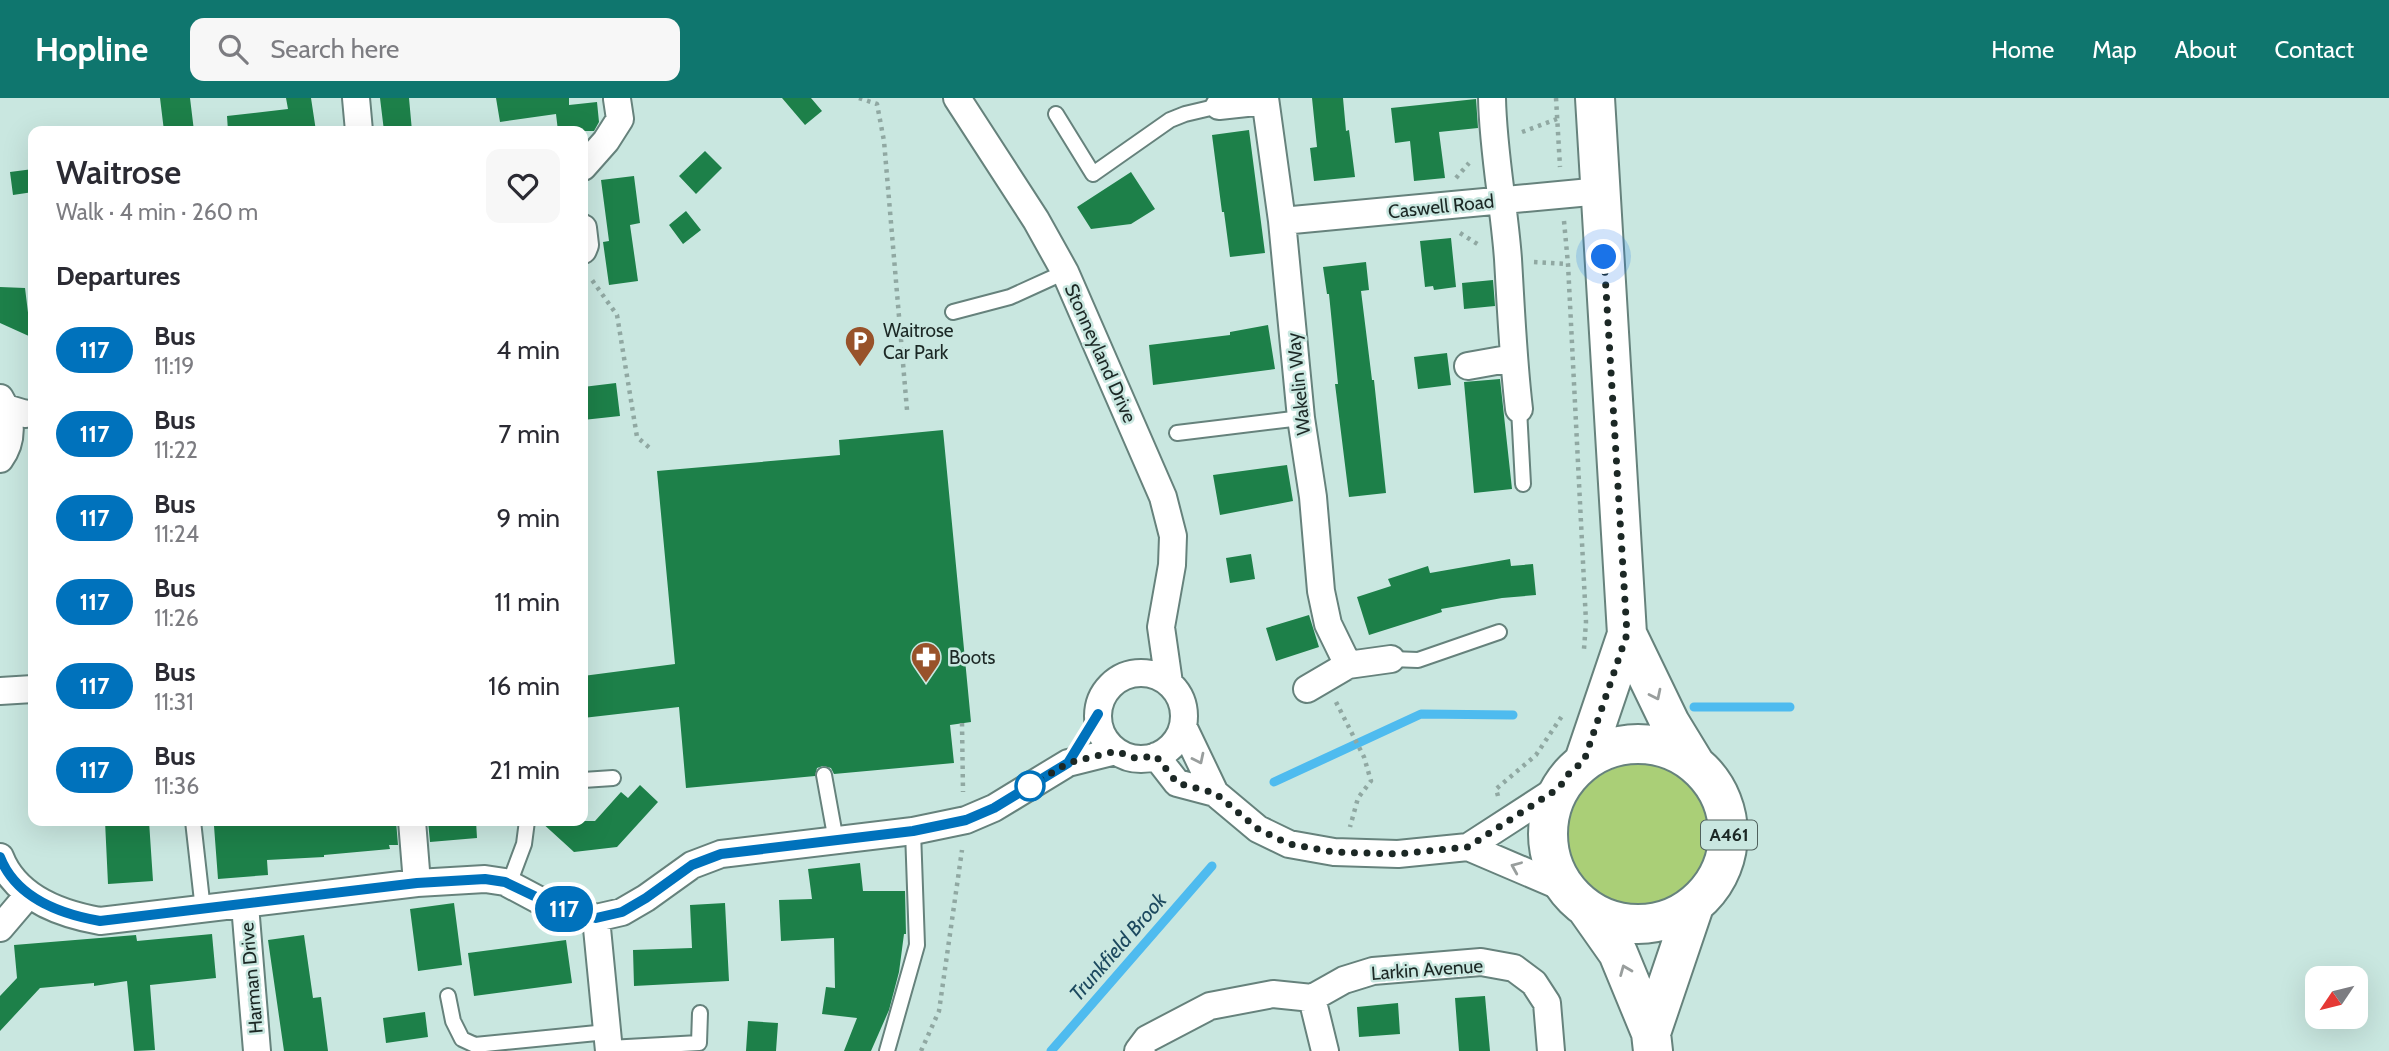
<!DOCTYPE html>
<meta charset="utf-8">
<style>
body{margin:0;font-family:Cabin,sans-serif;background:#f7f7f7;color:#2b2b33;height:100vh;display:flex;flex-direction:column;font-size:26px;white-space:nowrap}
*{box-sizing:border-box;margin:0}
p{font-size:23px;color:#7c7c81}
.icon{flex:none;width:38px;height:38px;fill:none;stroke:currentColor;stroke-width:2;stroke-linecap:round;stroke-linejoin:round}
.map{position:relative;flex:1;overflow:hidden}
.sheet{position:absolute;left:28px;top:28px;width:560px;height:700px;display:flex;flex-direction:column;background:#fff;border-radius:14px;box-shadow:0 7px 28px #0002}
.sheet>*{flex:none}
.badge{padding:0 14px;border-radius:23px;font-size:24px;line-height:46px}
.needle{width:46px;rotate:235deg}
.buttons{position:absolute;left:2305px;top:868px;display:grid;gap:14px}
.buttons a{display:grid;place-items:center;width:63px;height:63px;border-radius:14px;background:#fff;box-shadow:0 7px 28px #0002;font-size:35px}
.you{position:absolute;width:35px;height:35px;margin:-18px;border:5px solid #fff;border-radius:50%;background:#1a73e8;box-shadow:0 0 0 10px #1a73e833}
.map>.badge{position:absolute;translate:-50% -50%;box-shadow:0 0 0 4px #fff}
h2{padding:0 28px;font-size:26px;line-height:63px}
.round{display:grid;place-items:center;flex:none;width:74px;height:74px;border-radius:14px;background:#f7f7f7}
.head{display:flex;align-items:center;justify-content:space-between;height:119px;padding:0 28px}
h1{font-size:33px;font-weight:600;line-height:52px}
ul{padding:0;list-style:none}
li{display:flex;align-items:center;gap:21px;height:84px;padding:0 28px}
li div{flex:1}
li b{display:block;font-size:26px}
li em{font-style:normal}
li .badge{min-width:77px;font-weight:700;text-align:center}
header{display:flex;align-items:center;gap:42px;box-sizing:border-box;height:98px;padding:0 35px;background:#0f766e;color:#fff}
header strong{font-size:33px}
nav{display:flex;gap:38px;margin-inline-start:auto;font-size:24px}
.search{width:490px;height:63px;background:#f7f7f7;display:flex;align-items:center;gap:18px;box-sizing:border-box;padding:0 24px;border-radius:14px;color:#7c7c81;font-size:26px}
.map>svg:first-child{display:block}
</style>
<header>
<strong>Hopline</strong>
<div class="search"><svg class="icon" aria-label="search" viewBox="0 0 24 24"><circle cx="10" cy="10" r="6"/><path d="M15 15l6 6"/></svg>Search here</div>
<nav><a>Home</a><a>Map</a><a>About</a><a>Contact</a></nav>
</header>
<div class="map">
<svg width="2389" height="953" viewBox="0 0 2389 953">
<rect width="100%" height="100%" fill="#c9e7e0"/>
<!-- green -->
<path fill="#aacf77" d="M1568 737a71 71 0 1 1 142 0a71 71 0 1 1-142 0Z"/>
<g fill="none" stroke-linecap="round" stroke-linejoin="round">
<!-- stream -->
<path stroke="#4ebbef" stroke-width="9" d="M1694 609H1790
M1274 684 1421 616 1513 617
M1051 953 1212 768"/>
</g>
<!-- building -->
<path fill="#1d8049" d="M160 0H190L194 33H164Z
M286 0H311L316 33H228L227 18 288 11Z
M380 0H409L412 33H384Z
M496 0H569V7L597 4 599 24 594 33H558L556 16 500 24Z
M782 0H811L822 13 805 27Z
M1312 0H1343L1346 33 1349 32 1355 79 1314 83 1310 50 1317 49Z
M1476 1 1478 30 1439 34 1445 80 1414 83 1410 43 1395 45 1391 10Z
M1249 32 1265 155 1230 159 1224 114H1222L1212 37Z
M705 53 722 70 696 96 679 78Z
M33 71V94L13 97 10 74Z
M1131 74 1155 111 1131 126 1091 131 1077 109Z
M634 78 640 125 630 127 638 183 609 187 603 144 609 143 601 82Z
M686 113 701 132 683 146 669 127Z
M1451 140 1456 189 1434 192 1433 188 1425 189 1420 143Z
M1366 164 1369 192 1361 193 1372 282H1374L1386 395 1349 399 1335 286H1338L1329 196H1327L1323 169Z
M1493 182 1495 208 1464 211 1462 185Z
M0 189 25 190 31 239 0 225Z
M1268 227 1275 271 1153 287 1149 247 1230 237V234Z
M1447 255 1451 287 1418 291 1414 259Z
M1500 281 1512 391 1474 395 1464 284Z
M616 285 620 318 583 322V289Z
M943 332 971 624 950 627 954 665 834 676 831 670 823 668 817 670 815 678 686 690 679 609 583 620V578L675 566 657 373 840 357 839 342Z
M1287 367 1293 403 1220 417 1213 377Z
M1251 456 1255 481 1230 485 1226 460Z
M1510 461 1511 468 1533 466 1536 497 1502 500 1441 511 1442 514 1369 537 1357 499 1391 488 1388 481 1428 468 1430 475Z
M1309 517 1319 549 1276 563 1266 530Z
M640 687 658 704 617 749 574 754 540 723H595L621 694 628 700Z
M105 723H149L153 783 108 786Z
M274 723H396L398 747H389L390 751 324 757V759L267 762 268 777 218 781 214 728Z
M428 723H476L477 740 430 744Z
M860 765 863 793H905L906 836H904L899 874 889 912 871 953H844L857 920 822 916 826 889 835 890 834 840 781 843 779 802 812 801 808 771Z
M454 805 462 867 418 873 410 811Z
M725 805 729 883 634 888 633 852 692 850 690 807Z
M212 836 216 880 150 887 155 952 134 953 127 883 94 888V885L40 890 0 933V898L17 880 14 847 136 837 137 843Z
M304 837 313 900 321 899 328 953H284L268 842Z
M566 842 572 885 474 898 468 855Z
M1485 898 1490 953H1459L1455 900Z
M1398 905 1400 936 1359 939 1357 909Z
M425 914 428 939 386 945 383 920Z
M748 923 778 925 776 953H746Z"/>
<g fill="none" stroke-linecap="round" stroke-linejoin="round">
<!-- service casing -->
<g stroke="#66827c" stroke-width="18">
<path id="service" d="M1056 16 1093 76 1170 22 1185 16 1219 8
M953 214 1010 199 1065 174
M1519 311 1523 386
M1177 335 1301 320
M1391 561 1418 562 1499 534
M824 677 836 743
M583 682 613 680
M193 723 203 812
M509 786 524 746 527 723
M448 898 453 923 462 941 475 947 607 934
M609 950 699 945 700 915
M887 953 917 847 913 733"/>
</g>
<!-- minor casing -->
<g stroke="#66827c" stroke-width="30">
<path id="minor" d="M356 0 359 33
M957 0 1036 122 1065 174 1163 399 1173 438 1172 467 1161 529 1169 585
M1265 0 1282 123 1301 320 1313 399 1321 493 1328 526 1348 567
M1492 0C1493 54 1504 107 1508 161 1511 211 1513 261 1519 311
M1219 8 1265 3
M583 69 606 43 620 21 617 1
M1282 123 1601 93
M583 130 585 147 583 152
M1468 268 1513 260
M0 300C12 319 14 342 0 361
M6 310 26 316 33 315
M1098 618a43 43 0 1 1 86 0a43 43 0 1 1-86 0Z
M1307 591 1348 567 1391 561
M0 593 33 591
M1183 628 1215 695 1258 731 1289 746 1334 754 1398 756 1468 749 1559 690
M1156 658 1177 685 1215 695
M412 723 417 785
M1468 749 1564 790
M0 759C16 800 60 816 100 823L417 785 485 781 505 784 537 801 565 812 596 820 622 814 646 800 692 767 721 756 913 733 966 722 994 710 1068 665 1116 653
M245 807 257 953
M596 820 609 953
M0 830 29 796
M1312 900 1325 953
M1138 953 1147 941 1210 908 1273 896 1312 900 1344 882 1373 873 1481 864 1514 870 1534 885 1547 905 1551 953"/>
</g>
<!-- primary casing -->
<g stroke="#66827c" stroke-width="42">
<path id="primary" d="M1627 536 1670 625 1695 666
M1548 736a90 90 0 1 1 180 0a90 90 0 1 1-180 0Z
M1584 663 1627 536 1595 0
M1587 811 1618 855 1651 935 1653 953
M1651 935 1694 808"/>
</g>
<!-- path -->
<path stroke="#90a8a2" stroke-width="4.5" stroke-dasharray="3.5 5" stroke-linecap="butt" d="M859 0 877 6 884 43 907 312
M1556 0 1560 69
M1522 34 1557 21
M1456 80 1469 65
M1564 123 1568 166 1586 524 1584 551
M1460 135 1479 147
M1534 164 1568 166
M584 181 592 182 617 217 637 339 652 352
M1336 604 1364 659 1371 683 1358 700 1350 729
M962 625 963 694
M1498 698 1496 691 1536 657 1562 618
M921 953 939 913 962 752"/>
<!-- service -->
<use href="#service" stroke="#fff" stroke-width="14"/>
<!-- minor -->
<use href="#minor" stroke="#fff" stroke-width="26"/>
<!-- primary -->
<use href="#primary" stroke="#fff" stroke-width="38"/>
</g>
<!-- one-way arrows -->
<defs><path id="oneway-chevron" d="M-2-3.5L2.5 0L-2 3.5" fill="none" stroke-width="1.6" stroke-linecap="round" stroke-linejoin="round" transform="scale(1.75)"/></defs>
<g stroke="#999e9d">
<use href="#oneway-chevron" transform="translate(1656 597) rotate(64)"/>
<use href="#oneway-chevron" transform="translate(1199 661) rotate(64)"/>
<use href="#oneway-chevron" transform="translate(1516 769) rotate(-157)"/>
<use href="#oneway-chevron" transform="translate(1625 872) rotate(-112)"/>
</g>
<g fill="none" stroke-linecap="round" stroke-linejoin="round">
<!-- line casing -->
<g stroke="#fff" stroke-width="16">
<path id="line" d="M0 759C16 800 60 816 100 823L417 785 485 781 505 784 551 806 596 820 622 814 646 800 692 767 721 756 913 733 966 722 994 710 1068 665 1098 616"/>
</g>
<!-- line -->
<use href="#line" stroke="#0072bc" stroke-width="10"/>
<!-- walk -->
<path stroke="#1c2825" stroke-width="7" stroke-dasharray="0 12.6" d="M1030 688 1068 665 1116 653 1135 660 1156 658 1177 685 1215 695 1258 731 1289 746 1334 754 1398 756 1468 749 1559 690 1570 674 1584 663 1627 536 1604 159"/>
</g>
<!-- icons -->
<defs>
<g id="parking-pin" transform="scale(1.575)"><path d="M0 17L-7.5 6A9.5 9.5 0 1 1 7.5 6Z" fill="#98522a" stroke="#c9e7e0"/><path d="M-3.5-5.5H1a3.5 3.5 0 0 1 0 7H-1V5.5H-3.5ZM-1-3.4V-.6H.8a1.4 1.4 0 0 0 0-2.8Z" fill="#fff"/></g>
<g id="pharmacy-pin" transform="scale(1.575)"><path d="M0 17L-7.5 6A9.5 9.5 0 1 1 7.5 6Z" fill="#98522a" stroke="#c9e7e0"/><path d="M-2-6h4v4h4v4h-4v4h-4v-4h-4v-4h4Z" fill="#fff"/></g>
</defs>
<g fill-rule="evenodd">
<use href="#parking-pin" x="860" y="243"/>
<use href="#pharmacy-pin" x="926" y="559"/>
</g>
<!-- markers -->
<circle fill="#fff" stroke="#0072bc" stroke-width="3.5" cx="1030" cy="688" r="14"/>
<g text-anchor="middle" stroke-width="5" stroke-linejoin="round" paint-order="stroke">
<!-- shield labels -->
<rect fill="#c9e7e0" stroke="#50615d" stroke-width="2" x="1701" y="722.5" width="56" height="29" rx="5"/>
<g font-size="18" font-weight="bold" fill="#1c2825">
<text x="1729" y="743">A461</text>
</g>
<!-- street labels -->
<g font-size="19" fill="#1c2825" stroke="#c9e7e0">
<text transform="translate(1441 108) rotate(-6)" y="7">Caswell Road</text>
<text transform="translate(1101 255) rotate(66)" y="7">Stonneyland Drive</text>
<text transform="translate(1298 286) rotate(-96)" y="7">Wakelin Way</text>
<text transform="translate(1427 871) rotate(-4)" y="7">Larkin Avenue</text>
<text transform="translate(251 880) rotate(-95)" y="7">Harman Drive</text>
</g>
<!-- poi labels -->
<g font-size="19" fill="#1c2825" stroke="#c9e7e0" text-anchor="start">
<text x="883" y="239">Waitrose<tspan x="883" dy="22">Car Park</tspan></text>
<text x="949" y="566">Boots</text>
</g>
<!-- water labels -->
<g font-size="21" font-style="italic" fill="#1c495f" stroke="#c9e7e0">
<text transform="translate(1118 849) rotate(-49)" y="7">Trunkfield Brook</text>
</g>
</g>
</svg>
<div class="buttons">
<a><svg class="needle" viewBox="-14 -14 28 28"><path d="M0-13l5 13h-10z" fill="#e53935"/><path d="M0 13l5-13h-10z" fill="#7c7c81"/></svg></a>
</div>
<div class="you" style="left:1604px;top:159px"></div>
<b class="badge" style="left:564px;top:811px;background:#0072bc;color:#fff">117</b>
<section class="sheet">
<div class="head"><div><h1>Waitrose</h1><p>Walk · 4 min · 260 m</p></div><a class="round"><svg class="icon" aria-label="heart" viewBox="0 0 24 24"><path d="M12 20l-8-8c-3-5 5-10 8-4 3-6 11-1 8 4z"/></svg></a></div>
<h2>Departures</h2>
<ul>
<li><span class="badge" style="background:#0072bc;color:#fff">117</span><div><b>Bus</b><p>11:19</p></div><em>4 min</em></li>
<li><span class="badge" style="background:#0072bc;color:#fff">117</span><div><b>Bus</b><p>11:22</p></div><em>7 min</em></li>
<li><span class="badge" style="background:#0072bc;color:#fff">117</span><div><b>Bus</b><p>11:24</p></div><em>9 min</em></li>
<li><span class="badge" style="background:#0072bc;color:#fff">117</span><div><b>Bus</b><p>11:26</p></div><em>11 min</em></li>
<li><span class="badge" style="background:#0072bc;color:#fff">117</span><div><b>Bus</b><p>11:31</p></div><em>16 min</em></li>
<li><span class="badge" style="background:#0072bc;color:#fff">117</span><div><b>Bus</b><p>11:36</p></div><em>21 min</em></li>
</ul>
</section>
</div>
